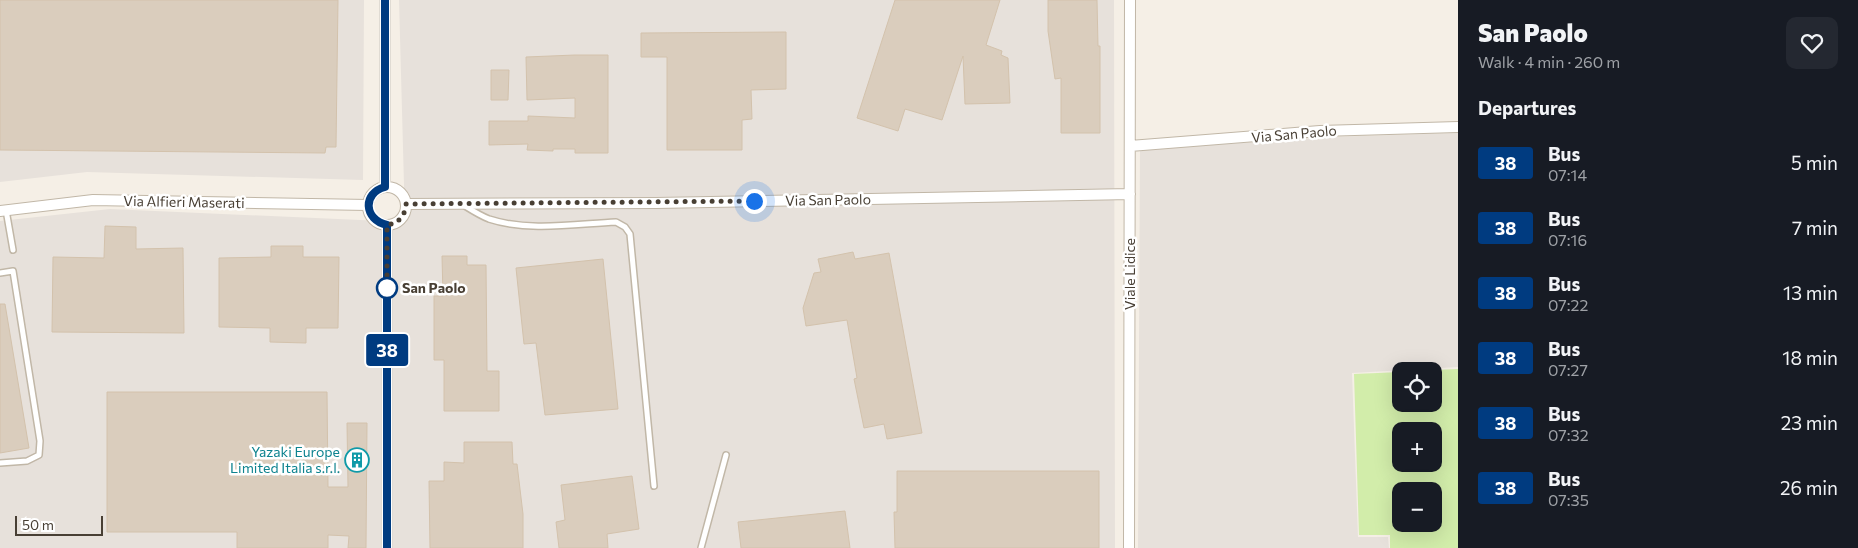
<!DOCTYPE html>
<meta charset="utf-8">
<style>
body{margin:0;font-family:Commissioner,sans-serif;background:#242831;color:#f1f3f6;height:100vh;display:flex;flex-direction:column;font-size:19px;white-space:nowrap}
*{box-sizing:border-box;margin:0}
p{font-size:16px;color:#9ea1a6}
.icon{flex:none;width:28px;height:28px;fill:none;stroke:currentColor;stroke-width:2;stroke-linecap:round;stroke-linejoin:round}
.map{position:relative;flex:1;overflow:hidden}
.details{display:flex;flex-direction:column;background:#171b24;width:400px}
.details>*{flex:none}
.badge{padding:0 10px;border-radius:4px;font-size:18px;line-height:32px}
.fabs{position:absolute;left:1392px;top:362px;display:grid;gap:10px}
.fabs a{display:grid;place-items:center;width:50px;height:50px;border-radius:10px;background:#171b24;box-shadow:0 5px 20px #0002;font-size:25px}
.scale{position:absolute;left:15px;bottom:12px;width:88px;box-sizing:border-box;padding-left:5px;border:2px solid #483f34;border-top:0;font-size:14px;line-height:18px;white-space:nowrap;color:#483f34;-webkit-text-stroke:4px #fff;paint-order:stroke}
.you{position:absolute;width:25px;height:25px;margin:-12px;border:4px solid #fff;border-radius:50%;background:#1a73e8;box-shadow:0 0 0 8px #1a73e833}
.map>.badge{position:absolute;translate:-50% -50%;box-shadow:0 0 0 2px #fff}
h2{padding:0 20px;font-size:19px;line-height:45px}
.round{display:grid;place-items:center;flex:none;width:52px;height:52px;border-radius:10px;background:#242831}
.head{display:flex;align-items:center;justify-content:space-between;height:85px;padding:0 20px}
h1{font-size:24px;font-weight:800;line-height:38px}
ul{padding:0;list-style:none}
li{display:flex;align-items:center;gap:15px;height:65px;padding:0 20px}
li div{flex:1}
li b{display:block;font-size:19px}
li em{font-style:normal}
li .badge{min-width:55px;font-weight:700;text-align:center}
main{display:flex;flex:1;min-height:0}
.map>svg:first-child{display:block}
</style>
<main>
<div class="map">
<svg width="1458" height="548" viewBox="0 0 1458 548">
<rect width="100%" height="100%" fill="#f5efe6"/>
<!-- industrial -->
<path fill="#e7e1db" d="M0 0H364L363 180 87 172 0 182Z
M399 0H1114L1115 548H0V221L110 209 405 222Z
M1458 133V367L1352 373 1358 537H1388L1389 548H1138L1140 150 1326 137Z"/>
<!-- green -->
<path fill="#d2edaa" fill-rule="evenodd" d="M1458 369V548H1390V535H1359L1354 374 1401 372V404H1434V371H1410ZM1401 431H1434V464H1401ZM1401 491H1434V524H1401Z"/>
<!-- building -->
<path fill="#dacdbd" stroke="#d3c2ac" d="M0 0H338L336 147H326L325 153 0 150Z
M895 0H1000L986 45 1002 51 1001 55 1008 58 1010 103 965 104 963 56 942 120 905 109 898 131 857 118Z
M1048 0H1097L1098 46H1100V133H1061V78L1055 79 1048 31Z
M786 32V89L751 90 752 119 742 120V150H667V57H641V33Z
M575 55H608V153H575V149H553V151L527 150 528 144 489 145V121H528V116L575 118V98L527 100 526 57Z
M491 70H509L508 100H491Z
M105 226 136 227V249L183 248 184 333 52 332 53 257 104 258Z
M271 246H303V257H339L338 328H306V343L270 342V328L219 327V258L271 257Z
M853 252 855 259 889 253 922 433 887 439 884 424 864 428 854 379 857 378 847 320 806 326 803 308 814 273 821 272 818 259Z
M442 256H467V265H486L487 371H499V411H444V360H434V296H443Z
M603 259 618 409 545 415 536 343 524 344 516 268Z
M0 304H5L29 448 0 453Z
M107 392H327L328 487H348L347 423H367L366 548H348L349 536 328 535V548H237V532H107Z
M464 442H512L513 464H517L523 514V548H430L429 481H444V462L464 463Z
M897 471H1099V548H895L894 512H897Z
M632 476 639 529 607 534 608 548H559L556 522 565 520 561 485Z
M845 511 850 548H741L738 522Z"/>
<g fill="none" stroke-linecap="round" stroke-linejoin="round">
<!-- service casing -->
<g stroke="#c1b7a7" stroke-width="8">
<path id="service" d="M465 206C473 211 481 216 489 219 529 232 575 224 616 222L625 227 630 234 654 486
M6 210 13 250
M0 273 13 271 40 441 39 455 27 461 0 463
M701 548 726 455"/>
</g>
<!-- minor casing -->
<g stroke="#c1b7a7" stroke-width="12">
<path id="minor" d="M1130 146 1320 131 1458 127
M385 187V0
M368 206a19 19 0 1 1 38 0a19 19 0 1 1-38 0Z
M406 204 656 203 1130 194
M0 211 93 200 368 205
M387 225V548
M1129 548 1130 0"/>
</g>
<!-- service -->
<use href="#service" stroke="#fff" stroke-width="5"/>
<!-- minor -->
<use href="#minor" stroke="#fff" stroke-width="10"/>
</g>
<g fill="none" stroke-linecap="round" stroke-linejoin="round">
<!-- line casing -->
<g stroke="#fff" stroke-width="11">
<path id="line" d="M385 0V187C362 193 364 220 387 225V548"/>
</g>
<!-- line -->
<use href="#line" stroke="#003b80" stroke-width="8"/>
<!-- walk -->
<path stroke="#483f34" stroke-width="5" stroke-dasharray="0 9" d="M387 288V295V225C399 223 405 216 406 204L754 201"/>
</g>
<!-- icons -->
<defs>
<g id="building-ring" transform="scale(1.25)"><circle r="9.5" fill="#fff" stroke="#0f9aa8" stroke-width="1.5"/><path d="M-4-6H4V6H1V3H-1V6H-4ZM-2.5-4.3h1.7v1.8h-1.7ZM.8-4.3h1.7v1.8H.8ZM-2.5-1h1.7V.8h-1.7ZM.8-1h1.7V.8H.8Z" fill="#0f9aa8"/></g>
</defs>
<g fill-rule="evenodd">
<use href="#building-ring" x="357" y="460"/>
</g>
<!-- markers -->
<circle fill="#fff" stroke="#003b80" stroke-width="2.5" cx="387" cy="288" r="10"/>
<g text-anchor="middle" stroke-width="5" stroke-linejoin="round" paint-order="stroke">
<!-- street labels -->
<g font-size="14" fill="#483f34" stroke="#fff">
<text transform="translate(1294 134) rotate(-5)" y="5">Via San Paolo</text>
<text transform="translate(828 200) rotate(-1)" y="5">Via San Paolo</text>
<text transform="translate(184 202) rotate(1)" y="5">Via Alfieri Maserati</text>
<text transform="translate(1130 274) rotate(-90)" y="5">Viale Lidice</text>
</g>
<!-- stop labels -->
<g font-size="14" font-weight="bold" fill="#483f34" stroke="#fff" text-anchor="start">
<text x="402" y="293">San Paolo</text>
</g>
<!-- culture labels -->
<g font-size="14" fill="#0d838f" stroke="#fff" text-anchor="end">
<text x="340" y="457">Yazaki Europe<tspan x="340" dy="16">Limited Italia s.r.l.</tspan></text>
</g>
</g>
</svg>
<div class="fabs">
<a><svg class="icon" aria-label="locate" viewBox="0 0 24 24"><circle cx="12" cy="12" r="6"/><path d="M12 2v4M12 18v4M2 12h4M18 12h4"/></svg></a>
<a>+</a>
<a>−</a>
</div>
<div class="scale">50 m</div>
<div class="you" style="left:754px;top:201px"></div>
<b class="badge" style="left:387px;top:350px;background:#003b80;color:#fff">38</b>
</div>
<section class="details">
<div class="head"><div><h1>San Paolo</h1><p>Walk · 4 min · 260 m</p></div><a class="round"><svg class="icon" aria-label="heart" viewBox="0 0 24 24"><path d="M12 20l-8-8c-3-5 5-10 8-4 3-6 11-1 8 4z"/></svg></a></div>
<h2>Departures</h2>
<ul>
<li><span class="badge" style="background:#003b80;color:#fff">38</span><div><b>Bus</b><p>07:14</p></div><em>5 min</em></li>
<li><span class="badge" style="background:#003b80;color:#fff">38</span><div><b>Bus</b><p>07:16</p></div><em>7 min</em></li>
<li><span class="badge" style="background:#003b80;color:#fff">38</span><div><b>Bus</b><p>07:22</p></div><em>13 min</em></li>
<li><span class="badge" style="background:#003b80;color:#fff">38</span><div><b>Bus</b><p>07:27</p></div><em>18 min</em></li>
<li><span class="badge" style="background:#003b80;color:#fff">38</span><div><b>Bus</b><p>07:32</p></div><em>23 min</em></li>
<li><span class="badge" style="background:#003b80;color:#fff">38</span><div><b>Bus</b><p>07:35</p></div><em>26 min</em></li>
</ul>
</section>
</main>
